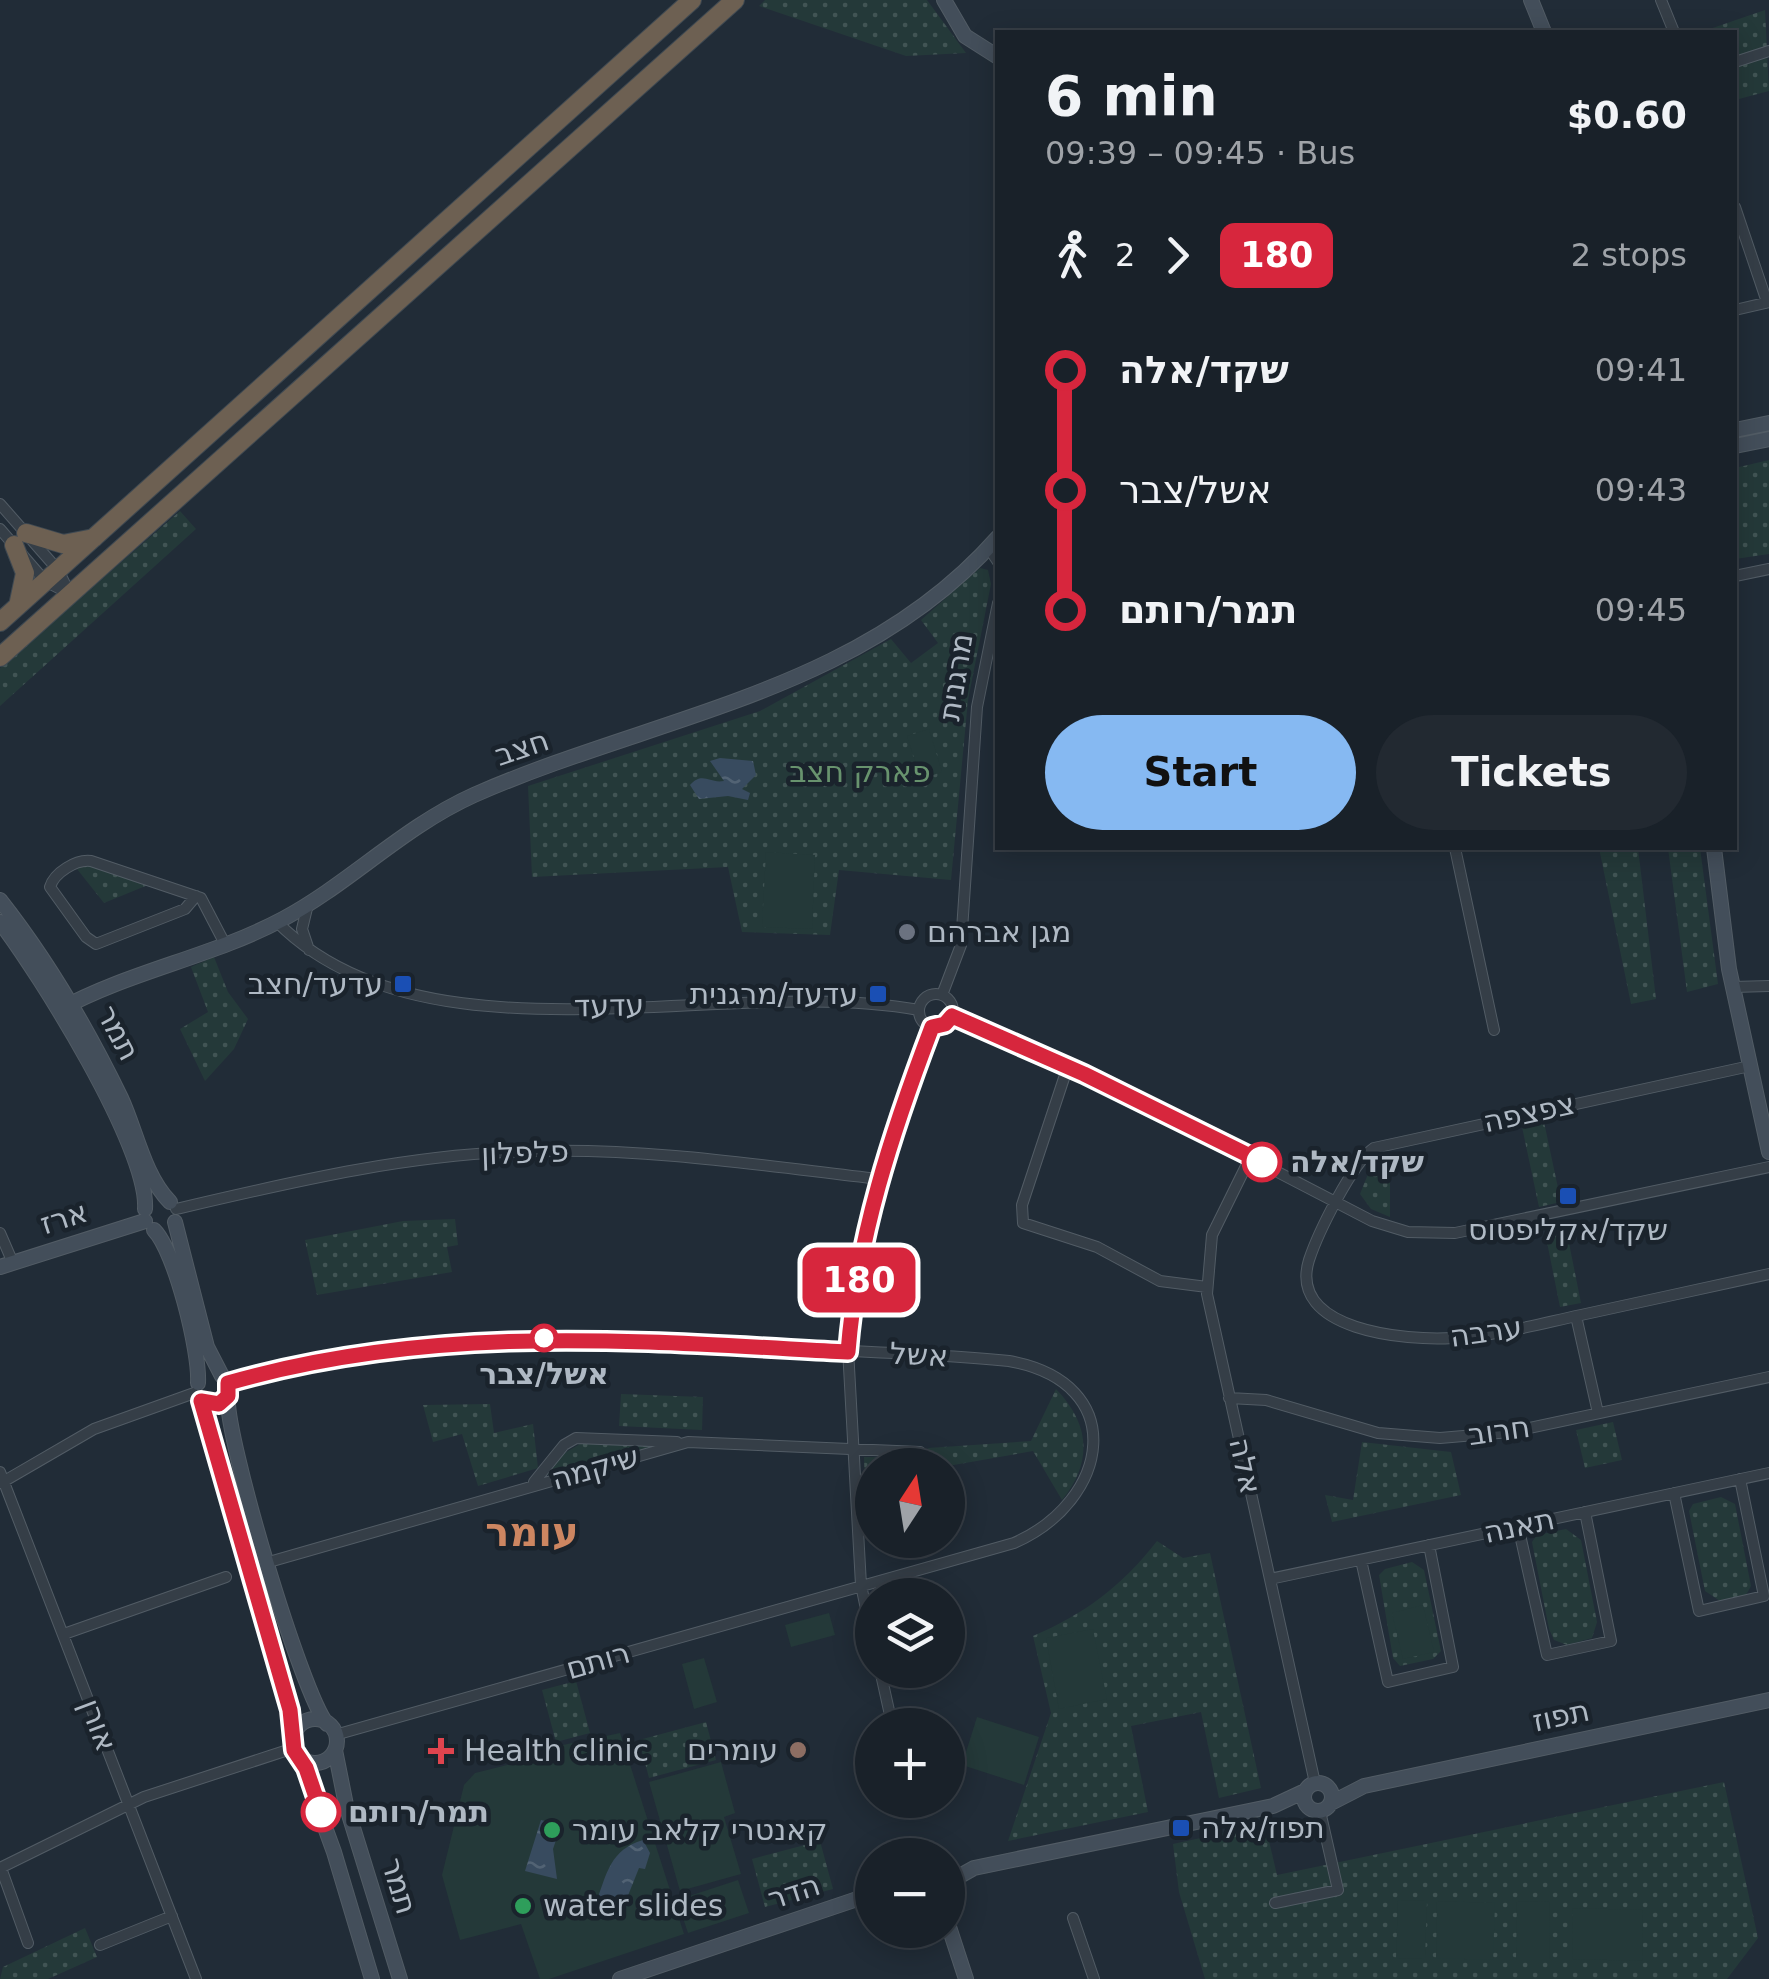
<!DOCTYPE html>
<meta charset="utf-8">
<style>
body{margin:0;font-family:"DejaVu Sans",Heebo,sans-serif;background:#222931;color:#f1f3f6;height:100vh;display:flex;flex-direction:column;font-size:38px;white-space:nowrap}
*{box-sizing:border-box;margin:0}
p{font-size:32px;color:#9fa3a8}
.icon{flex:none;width:55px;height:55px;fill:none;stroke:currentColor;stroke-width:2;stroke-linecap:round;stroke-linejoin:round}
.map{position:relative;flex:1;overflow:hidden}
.side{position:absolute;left:995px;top:30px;width:742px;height:820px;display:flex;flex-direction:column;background:#192129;border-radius:0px;box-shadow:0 5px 25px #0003,0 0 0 2px #373e46}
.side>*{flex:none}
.badge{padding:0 20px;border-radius:15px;font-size:35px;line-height:65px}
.needle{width:65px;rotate:12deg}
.fabs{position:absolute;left:855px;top:1448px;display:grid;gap:20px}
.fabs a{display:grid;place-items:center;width:110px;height:110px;border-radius:50%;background:#192129;box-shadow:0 5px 25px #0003,0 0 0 2px #373e46;font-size:50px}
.map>.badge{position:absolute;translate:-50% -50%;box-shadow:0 0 0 5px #fff}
.legs{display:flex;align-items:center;gap:15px;height:110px;padding:0 50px;font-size:32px}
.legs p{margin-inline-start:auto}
.head{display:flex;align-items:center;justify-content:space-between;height:170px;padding:0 50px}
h1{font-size:55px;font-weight:700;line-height:75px}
.cta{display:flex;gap:20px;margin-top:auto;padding:20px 50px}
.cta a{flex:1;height:115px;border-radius:60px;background:#86b9f2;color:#111;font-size:40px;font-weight:700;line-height:115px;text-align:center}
.cta a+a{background:#222931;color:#f1f3f6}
ul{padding:0 50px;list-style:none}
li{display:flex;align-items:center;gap:35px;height:120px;font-size:38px}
li i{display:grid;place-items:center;width:15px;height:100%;margin:0 12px;background:currentColor}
li i::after{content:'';width:25px;height:25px;margin:-12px;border:8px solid;border-radius:50%;background:#192129}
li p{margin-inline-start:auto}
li:first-child i{background:linear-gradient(#0000 50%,currentColor 0)}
li:last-child i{background:linear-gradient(currentColor 50%,#0000 0)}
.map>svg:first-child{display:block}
</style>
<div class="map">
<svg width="1769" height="1979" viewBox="0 0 1769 1979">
<defs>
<pattern id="green-dots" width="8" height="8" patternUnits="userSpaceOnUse" patternTransform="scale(2.5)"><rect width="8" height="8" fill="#243939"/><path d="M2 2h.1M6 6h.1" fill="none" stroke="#415454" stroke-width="1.8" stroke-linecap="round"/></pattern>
<pattern id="water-ripples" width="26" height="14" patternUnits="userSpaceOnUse" patternTransform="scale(2.5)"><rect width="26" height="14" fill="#384b5f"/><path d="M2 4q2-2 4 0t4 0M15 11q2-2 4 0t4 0" fill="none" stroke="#526374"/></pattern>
</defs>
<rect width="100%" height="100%" fill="#212c37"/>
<!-- green -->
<path fill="url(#green-dots)" d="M765 0H927L966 53 906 56 759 6Z
M1765 10 1769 91 1735 100V32H1701Z
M1769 460V554L1735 559V468Z
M180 511 196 529 0 706V668Z
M980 568 988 570 991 584 968 700 951 880 839 870 830 935 742 932 728 867 532 877 528 786 760 711 891 639 911 663 938 643 921 620Z
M1599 848H1638L1656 999 1631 1004Z
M1668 848H1700L1718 984 1687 992Z
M86 865 148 885 104 903 77 869Z
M214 957 228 992 248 1019 234 1049 205 1081 180 1029 208 1012 191 967Z
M1544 1122 1561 1202 1539 1207 1522 1127Z
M1390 1155V1217L1371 1209 1360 1194 1370 1169Z
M455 1219 458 1245 447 1247 452 1272 317 1295 305 1240 403 1221Z
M1565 1223 1581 1303 1560 1307 1544 1227Z
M1056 1389C1090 1424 1093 1462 1062 1500L1033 1451 948 1466 872 1465V1487L865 1489 864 1457 927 1458 928 1448 1031 1441Z
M621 1394 703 1397 702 1430 619 1426Z
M490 1404 494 1433 533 1424 538 1468 478 1486 462 1434 433 1442 423 1405Z
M1613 1422 1622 1460 1585 1468 1576 1430Z
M585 1441 661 1445 547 1475 563 1454Z
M1362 1442 1451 1452 1461 1495 1332 1522 1325 1495 1353 1500Z
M1721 1497 1735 1504 1751 1586 1746 1595 1720 1601 1705 1591 1689 1511 1693 1504Z
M1566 1529 1581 1540 1597 1622 1592 1638 1567 1645 1554 1640 1549 1629 1532 1542 1537 1535Z
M1157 1541 1183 1558 1210 1553 1261 1788 1219 1798 1201 1712 1131 1726 1148 1812 1008 1841 1051 1713 1033 1636C1085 1614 1123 1585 1157 1541Z
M1412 1562 1424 1570 1441 1651 1433 1659 1400 1666 1393 1658 1379 1575 1385 1569Z
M576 1681 590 1733 556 1742 542 1690Z
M706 1722 716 1760 649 1778 639 1740Z
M1724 1782 1758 1938 1727 1979H1205L1179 1892 1173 1844 1265 1824 1277 1875Z
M820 1841 833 1889 765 1907 752 1859Z
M85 1928 97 1957 48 1979H0L3 1967Z"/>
<!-- pitch -->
<path fill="#243939" d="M929 729 942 772 921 779 907 736Z
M766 852 815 855 812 929 762 927Z
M1423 1605 1434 1652 1403 1659 1392 1613Z
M829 1613 835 1635 791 1647 785 1625Z
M1093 1629 1107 1699 1059 1709 1046 1638Z
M704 1658 717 1702 694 1709 682 1664Z
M977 1717 1039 1737 1024 1785 962 1765Z
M620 1733 684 1934 549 1979H540L521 1924 460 1940 442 1875 464 1785 475 1773 555 1753 558 1746Z
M721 1762 735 1813 724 1817 741 1874 680 1891 649 1782Z
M738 1880 749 1913 688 1933 677 1900Z
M1398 1900 1427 1901 1425 1959 1396 1958Z
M1437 1901 1495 1903 1493 1960 1436 1958Z
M1517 1901 1550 1902 1549 1960H1516Z
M1573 1908 1643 1910 1642 1961 1572 1959Z"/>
<!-- water -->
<path fill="url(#water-ripples)" d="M720 758 753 761 756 775 742 789 750 793 748 800 728 796 699 799 690 785C703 771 709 784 724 781L710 761Z
M541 1820 561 1825 553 1849 557 1879 525 1871Z
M643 1840 650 1853 645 1869 639 1868 621 1913 596 1903C607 1873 610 1850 643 1840Z"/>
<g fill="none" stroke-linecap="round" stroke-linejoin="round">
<!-- street casing -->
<g stroke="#525c65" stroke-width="12">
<path id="street" d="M1661 0 1674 32
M1735 62 1769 51
M1735 207 1767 302
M1735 310 1769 302
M0 504 58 570 70 594
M0 529 45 581 70 594
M988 547 998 562
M1735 576 1769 569
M1455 848 1494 1030
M196 896 185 909 96 944 86 937 50 887C54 873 76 859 91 861L198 897 201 898 225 944
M308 904 302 929 309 950
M277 922C427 1073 727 974 919 1010
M1733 987 1769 986
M919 1011a17 17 0 1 1 34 0a17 17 0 1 1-34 0Z
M942 995 961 945 977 707 998 603
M951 1016 1129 1095 1372 1221 1408 1232 1455 1233 1769 1167
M1068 1066 1022 1205 1023 1223 1097 1247 1160 1281 1207 1287
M1750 1066 1374 1148C1352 1163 1318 1233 1309 1260 1287 1331 1407 1341 1453 1338 1496 1336 1539 1324 1581 1315 1644 1301 1706 1288 1769 1274
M1251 1156 1212 1235 1207 1294 1315 1783
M176 1209C295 1181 413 1153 537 1151 651 1148 765 1166 879 1179
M0 1233 13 1263
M1576 1316 1598 1413
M228 1383C408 1332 573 1337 758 1347 841 1351 926 1353 1009 1361 1131 1383 1110 1501 1014 1543L335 1735
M1229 1398 1266 1400 1378 1433 1440 1438 1510 1432 1769 1377
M0 1472 196 1979
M534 1482 564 1445 576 1438 677 1442
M1 1483 94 1429 197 1392
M1674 1493 1699 1611 1764 1596 1740 1479
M1518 1526 1547 1655 1611 1641 1585 1512
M1361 1560 1388 1682 1453 1667 1429 1545
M269 1562 688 1442 920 1452V1461
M1270 1579 1769 1473
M64 1634 226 1577
M872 1638 861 1585 848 1349 879 1179 932 1027
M880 1670 890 1715
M0 1868 144 1797 294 1748
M1 1868 28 1943
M1275 1903 1338 1890 1320 1811
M1073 1918 1094 1979
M100 1945 172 1916"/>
</g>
<!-- secondary casing -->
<g stroke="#525c65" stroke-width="16">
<path id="secondary" d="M944 0 965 36 998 57
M1531 0 1544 32
M1735 430 1769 423
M1735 446 1769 439
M1714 848 1729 969 1769 1152
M0 900C48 961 87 1028 121 1098 136 1130 144 1176 170 1202
M0 922C39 973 149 1148 145 1209
M59 1010C130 971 212 957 283 919 350 883 403 827 474 795 653 716 861 693 998 537
M175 1222 207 1347 222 1376
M154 1230C175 1251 200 1352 198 1383
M0 1267 145 1221
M228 1396C224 1434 302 1695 327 1724
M201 1401 287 1700 293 1737
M293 1741a22 22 0 1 1 44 0a22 22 0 1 1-44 0Z
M335 1750 346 1805 400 1979
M299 1756 334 1852 372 1979
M1304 1797a14 14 0 1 1 28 0a14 14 0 1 1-28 0Z
M1331 1803 1364 1786 1769 1700
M949 1882 974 1868 1273 1806 1305 1791
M948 1924 966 1979
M620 1979 872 1894"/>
</g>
<!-- highway casing -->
<g stroke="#3f4952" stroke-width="20">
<path id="highway" d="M26 533 63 544 94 538
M14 545 25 573 18 606
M0 622 692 0
M0 657 735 0"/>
</g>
<!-- street -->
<use href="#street" stroke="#353e47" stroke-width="10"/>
<!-- secondary -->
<use href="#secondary" stroke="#434e5a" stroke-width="14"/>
<!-- highway -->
<use href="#highway" stroke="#6d6052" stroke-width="18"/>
</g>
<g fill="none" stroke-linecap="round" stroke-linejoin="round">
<!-- line-1 casing -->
<g stroke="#fff" stroke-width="22">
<path id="line-1" d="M321 1812 306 1768 294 1750 290 1710 201 1401 219 1404 228 1396V1383C437 1323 635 1341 848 1352 857 1238 892 1132 932 1027L945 1024 952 1016 1084 1074 1262 1162"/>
</g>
<!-- line-1 -->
<use href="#line-1" stroke="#d7263d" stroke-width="15"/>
</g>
<!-- markers -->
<circle fill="#6b7280" stroke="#1a232c" stroke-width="4" cx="907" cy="932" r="10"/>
<g fill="#1a4fb4" stroke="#1a232c" stroke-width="4">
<rect x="393" y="974" width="20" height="20" rx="5"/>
<rect x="868" y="984" width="20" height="20" rx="5"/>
<rect x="1558" y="1186" width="20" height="20" rx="5"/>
<rect x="1171" y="1818" width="20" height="20" rx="5"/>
</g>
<g fill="#fff" stroke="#d7263d" stroke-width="5">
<circle cx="1262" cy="1162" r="18"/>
<circle cx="544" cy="1338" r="12"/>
<circle cx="321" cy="1812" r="18"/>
</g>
<circle fill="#8d6e63" stroke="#1a232c" stroke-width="4" cx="798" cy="1750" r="10"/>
<path fill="#e0444e" stroke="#1a232c" stroke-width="4" d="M436 1736h10v10h10v10h-10v10h-10v-10h-10v-10h10z"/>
<g fill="#2e9e5b" stroke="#1a232c" stroke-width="4">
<circle cx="552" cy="1830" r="10"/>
<circle cx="523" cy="1906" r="10"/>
</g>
<g text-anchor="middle" stroke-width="9" stroke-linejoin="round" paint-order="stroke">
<!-- street labels -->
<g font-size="30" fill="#afb9c4" stroke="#1a232c">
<text transform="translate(956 677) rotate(-81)" y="10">מרגנית</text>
<text transform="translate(522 748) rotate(-19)" y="10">חצב</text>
<text transform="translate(609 1006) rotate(-1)" y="10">עדעד</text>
<text transform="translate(118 1033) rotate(62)" y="10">תמר</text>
<text transform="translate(1529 1113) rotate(-12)" y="10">צפצפה</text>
<text transform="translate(525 1153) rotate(-2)" y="10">פלפלון</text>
<text transform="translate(64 1218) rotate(-18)" y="10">ארז</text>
<text transform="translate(1486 1332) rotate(-8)" y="10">ערבה</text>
<text transform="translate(919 1355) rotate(3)" y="10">אשל</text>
<text transform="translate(1499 1431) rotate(-8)" y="10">חרוב</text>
<text transform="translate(1245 1466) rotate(77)" y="10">אלה</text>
<text transform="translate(595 1468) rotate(-16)" y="10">שיקמה</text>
<text transform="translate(1519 1526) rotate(-12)" y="10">תאנה</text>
<text transform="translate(598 1661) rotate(-16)" y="10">רותם</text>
<text transform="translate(1561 1716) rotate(-12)" y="10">תפוז</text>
<text transform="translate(98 1725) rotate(69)" y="10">אורן</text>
<text transform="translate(399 1886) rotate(73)" y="10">תמר</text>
<text transform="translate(794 1892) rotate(-18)" y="10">הדר</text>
</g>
<!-- park labels -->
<g font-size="30" fill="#68936e" stroke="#1a232c">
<text x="860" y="782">פארק חצב</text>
</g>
<!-- poi labels -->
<g font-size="30" fill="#afb9c4" stroke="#1a232c" text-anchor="start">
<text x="927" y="942">מגן אברהם</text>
<text x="383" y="994" text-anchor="end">עדעד/חצב</text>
<text x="858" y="1004" text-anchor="end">עדעד/מרגנית</text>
<text x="1568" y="1240" text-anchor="middle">שקד/אקליפטוס</text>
<text x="778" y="1760" text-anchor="end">עומרים</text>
<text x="464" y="1761">Health clinic</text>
<text x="1201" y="1838">תפוז/אלה</text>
<text x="572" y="1840">קאנטרי קלאב עומר</text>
<text x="543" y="1916">water slides</text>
</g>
<!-- stop labels -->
<g font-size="30" font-weight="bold" fill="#afb9c4" stroke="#1a232c" text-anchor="start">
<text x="1290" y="1172">שקד/אלה</text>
<text x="544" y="1384" text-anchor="middle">אשל/צבר</text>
<text x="348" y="1822">תמר/רותם</text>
</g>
<!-- district labels -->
<g font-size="40" font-weight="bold" fill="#cd8661" stroke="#1a232c">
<text x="532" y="1546">עומר</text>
</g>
</g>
</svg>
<div class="fabs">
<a><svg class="needle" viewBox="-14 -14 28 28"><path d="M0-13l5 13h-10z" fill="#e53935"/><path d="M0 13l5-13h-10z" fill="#9fa3a8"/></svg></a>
<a><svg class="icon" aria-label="layers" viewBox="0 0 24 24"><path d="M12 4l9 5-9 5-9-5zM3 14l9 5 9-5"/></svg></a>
<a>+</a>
<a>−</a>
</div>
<b class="badge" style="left:859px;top:1280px;background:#d7263d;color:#fff">180</b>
<section class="side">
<div class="head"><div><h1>6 min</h1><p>09:39 – 09:45 · Bus</p></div><b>$0.60</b></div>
<div class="legs"><svg class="icon" aria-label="walk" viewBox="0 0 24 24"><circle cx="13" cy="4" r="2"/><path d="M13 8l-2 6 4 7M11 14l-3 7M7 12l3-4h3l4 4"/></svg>2<svg class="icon" aria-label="forward" viewBox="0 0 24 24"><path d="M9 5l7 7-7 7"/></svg><b class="badge" style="background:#d7263d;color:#fff">180</b><p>2 stops</p></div>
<ul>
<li><i style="color:#d7263d"></i><b>שקד/אלה</b><p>09:41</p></li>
<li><i style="color:#d7263d"></i><span>אשל/צבר</span><p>09:43</p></li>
<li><i style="color:#d7263d"></i><b>תמר/רותם</b><p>09:45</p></li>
</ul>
<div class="cta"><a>Start</a><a>Tickets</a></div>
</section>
</div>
